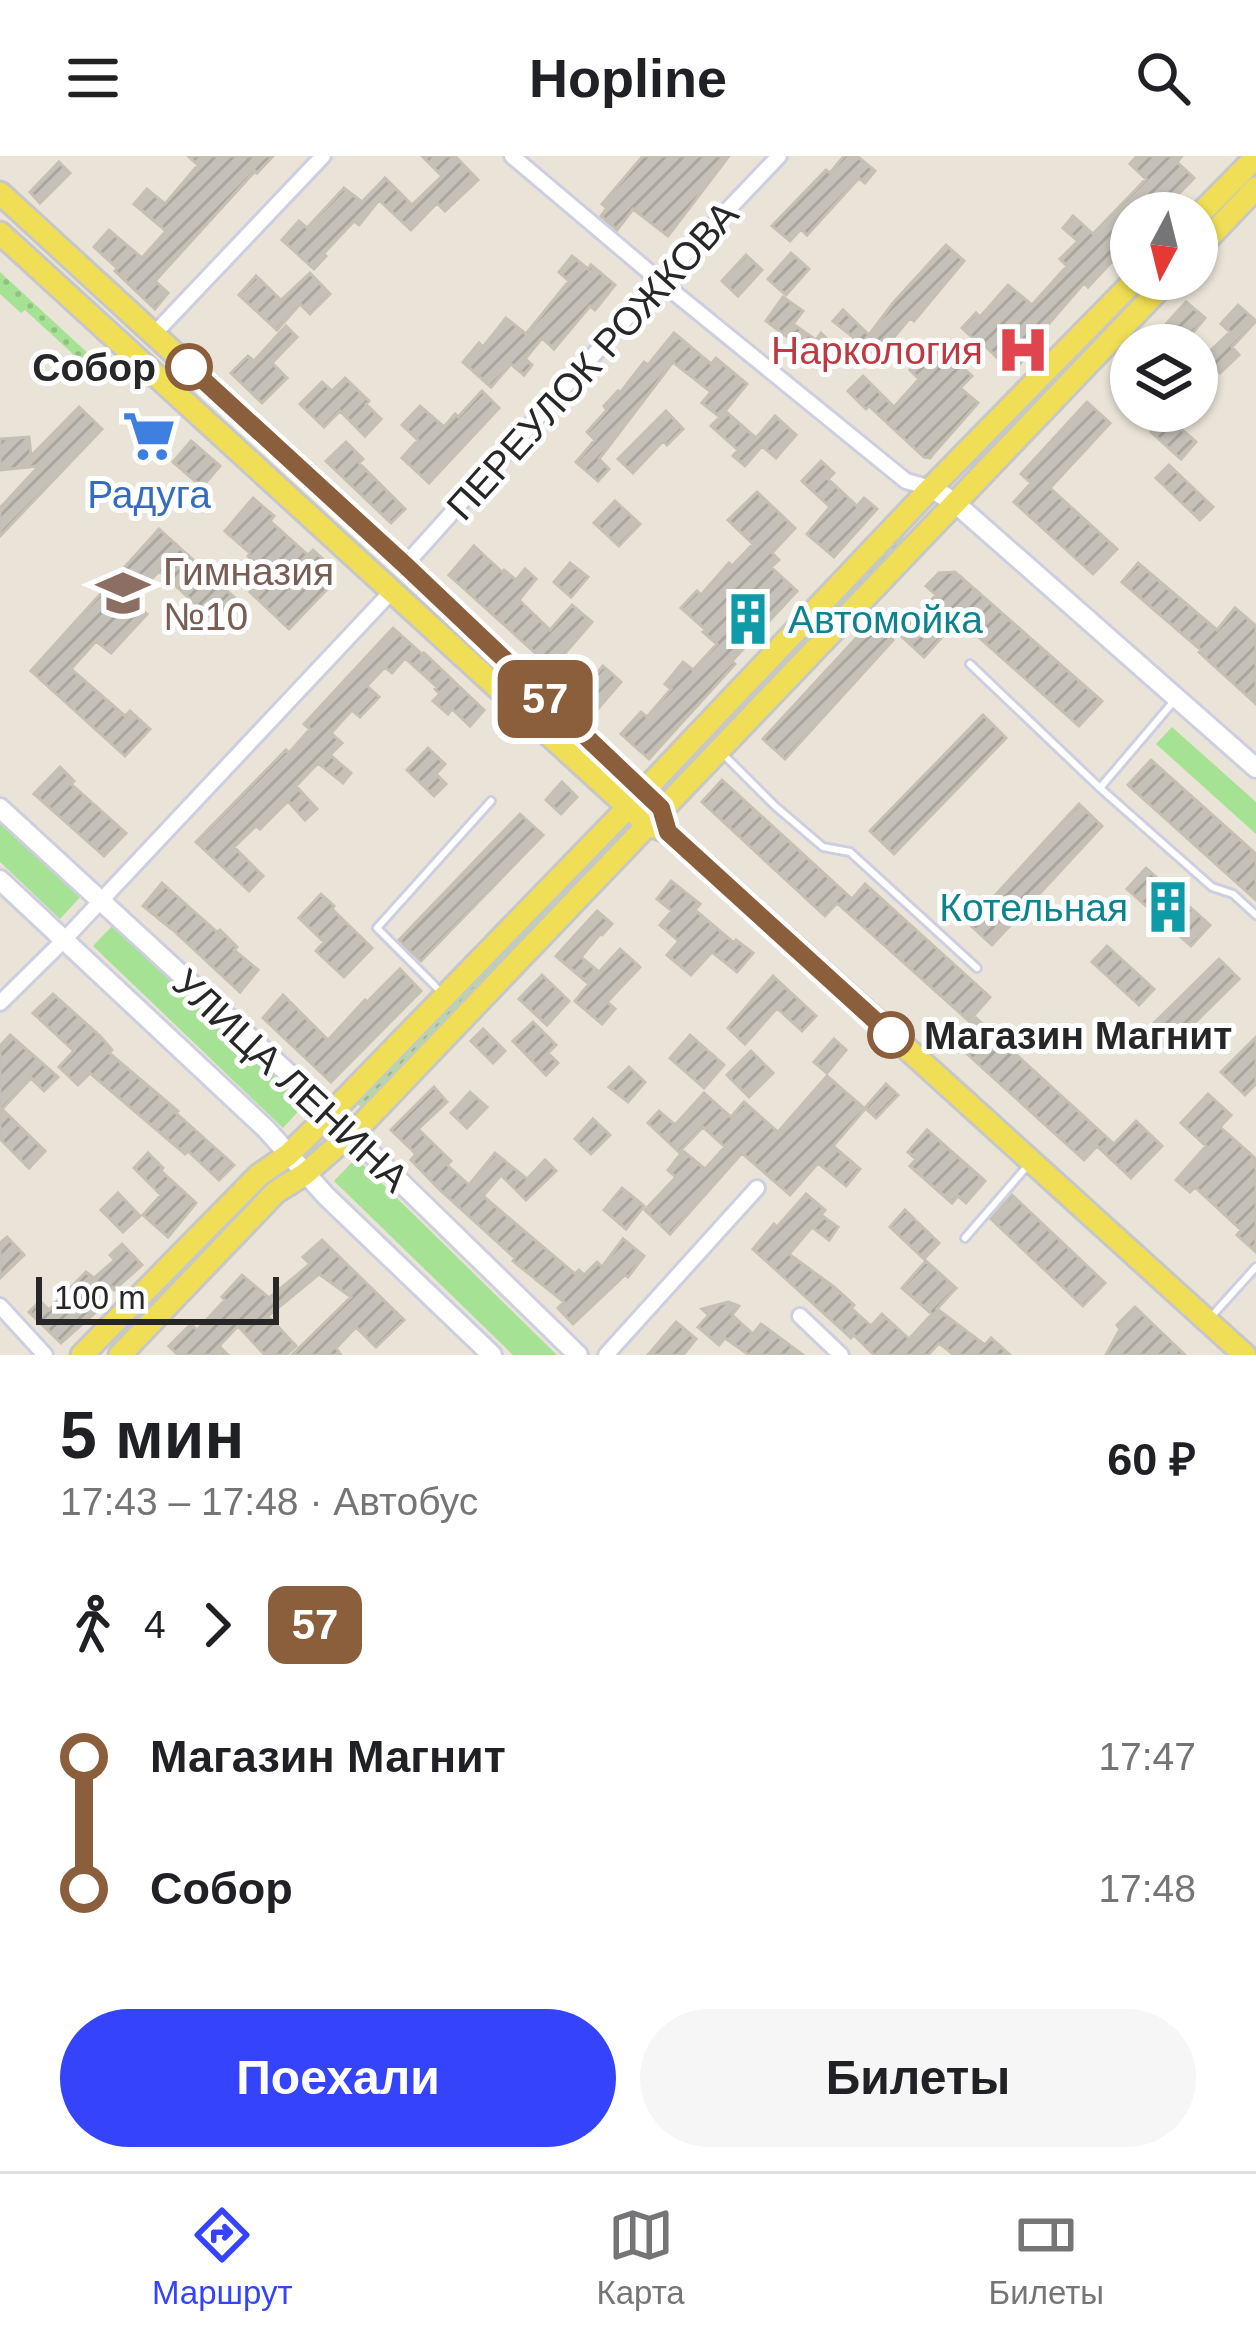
<!DOCTYPE html>
<html lang="ru">
<meta charset="utf-8">
<style>
body{margin:0;font-family:Helvetica,sans-serif;background:#f6f6f6;color:#202124;height:100vh;display:flex;flex-direction:column;font-size:45px;white-space:nowrap}
*{box-sizing:border-box;margin:0}
p{font-size:39px;color:#757577}
.icon{flex:none;width:66px;height:66px;fill:none;stroke:currentColor;stroke-width:2;stroke-linecap:round;stroke-linejoin:round}
.map{position:relative;height:1199px;overflow:hidden}
.sheet{display:flex;flex-direction:column;background:#fff;flex:1}
.sheet>*{flex:none}
.badge{padding:0 24px;border-radius:18px;font-size:42px;line-height:78px}
.needle{width:78px;rotate:187deg}
.tools{position:absolute;left:1110px;top:36px;display:grid;gap:24px}
.tools a{display:grid;place-items:center;width:108px;height:108px;border-radius:50%;background:#fff;box-shadow:0 3px 9px #0004;font-size:60px}
.scale{position:absolute;left:36px;bottom:30px;width:243px;box-sizing:border-box;padding-left:12px;border:6px solid #272727;border-top:0;font-size:33px;line-height:42px;white-space:nowrap;color:#272727;-webkit-text-stroke:9px #fff;paint-order:stroke}
.map>.badge{position:absolute;translate:-50% -50%;box-shadow:0 0 0 6px #fff}
.legs{display:flex;align-items:center;gap:18px;height:132px;padding:0 60px;font-size:39px}
.legs p{margin-inline-start:auto}
.summary{display:flex;align-items:center;justify-content:space-between;height:204px;padding:0 60px}
h1{font-size:66px;font-weight:700;line-height:90px}
.primary-button{display:flex;gap:24px;margin-top:auto;padding:24px 60px}
.primary-button a{flex:1;height:138px;border-radius:72px;background:#3543fa;color:#fff;font-size:48px;font-weight:700;line-height:138px;text-align:center}
.primary-button a+a{background:#f6f6f6;color:#202124}
ul{padding:0 60px;list-style:none}
li{display:flex;align-items:center;gap:42px;height:132px;font-size:45px}
li i{display:grid;place-items:center;width:18px;height:100%;margin:0 15px;background:currentColor}
li i::after{content:'';width:30px;height:30px;margin:-15px;border:9px solid;border-radius:50%;background:#fff}
li p{margin-inline-start:auto}
li:first-child i{background:linear-gradient(#0000 50%,currentColor 0)}
li:last-child i{background:linear-gradient(currentColor 50%,#0000 0)}
header{display:flex;justify-content:space-between;align-items:center;height:156px;padding:0 60px;background:#fff;font-size:54px;font-weight:700}
.menu{display:flex;justify-content:space-around;align-items:center;height:168px;border-top:3px solid #e0e0e0;background:#fff;font-size:33px;color:#757577}
.menu a{display:grid;justify-items:center;gap:6px}
.menu .active{color:#3543fa}
.map>svg:first-child{display:block}
</style>
<header><svg class="icon" aria-label="menu" viewBox="0 0 24 24"><path d="M4 6h16M4 12h16M4 18h16"/></svg>Hopline<svg class="icon" aria-label="search" viewBox="0 0 24 24"><circle cx="10" cy="10" r="6"/><path d="M15 15l6 6"/></svg></header>
<div class="map">
<svg width="1256" height="1199" viewBox="0 0 1256 1199">
<defs>
<pattern id="grass-dots" width="8" height="8" patternUnits="userSpaceOnUse" patternTransform="scale(3)"><rect width="8" height="8" fill="#a5e293"/><path d="M2 2h.1M6 6h.1" fill="none" stroke="#8ec27f" stroke-width="1.8" stroke-linecap="round"/></pattern>
<pattern id="building-hatch" width="6" height="6" patternUnits="userSpaceOnUse" patternTransform="scale(3)"><rect width="6" height="6" fill="#c5c1b8"/><path d="M-1 1l2-2M0 6l6-6M5 7l2-2" fill="none" stroke="#a9a69e"/></pattern>
</defs>
<rect width="100%" height="100%" fill="#eae4d8"/>
<!-- grass -->
<path fill="url(#grass-dots)" d="M0 116 105 213 104 222 98 221 25 154 21 157 0 138Z
M1148 123H1157L972 314 967 309Z
M900 378 907 384 678 624 672 618Z
M617 676 623 682 363 953 357 947Z
M259 1029 265 1035 120 1185 113 1179Z"/>
<!-- park -->
<path fill="#a5e293" d="M1172 571 1256 646V678L1156 588Z
M0 659 84 737 60 763 0 706Z
M115 767 305 948 283 972 93 790Z
M356 1002 557 1199H513L334 1025Z"/>
<!-- building -->
<path fill="url(#building-hatch)" stroke="#c5c0b2" stroke-width="3" d="M188 0H273L257 17 255 15 155 125 168 137 155 153 115 115 117 112 94 91 109 74 142 102 166 75 134 48 147 33 165 48 198 9Z
M422 0H455L478 24 445 55 437 47 411 74 379 44 359 69 354 65 324 97 326 100 314 113 282 84 299 65 307 72 344 32 362 46 385 22 412 49 442 20Z
M643 0H729L668 80 633 53 617 74 601 60 607 52 602 48Z
M844 0H857L875 15 865 27 859 22 807 79 801 73 790 85 772 70 826 14 830 17Z
M1137 0H1182L1177 6 1194 22 1160 57H1131V85L1088 131 1084 127 1038 180 1042 184 1012 216 978 183 976 185 962 172 976 157 980 161 1008 129 1032 149 1067 110 1060 103 1078 85 1063 72 1073 60 1093 78 1146 23 1130 8Z
M59 6 70 17 40 47 30 36Z
M946 89 964 105 914 165 910 162 884 193 890 199 884 206 833 165 843 154 869 179 893 147Z
M791 97 809 113 786 139 768 123Z
M746 99 762 114 738 140 722 125Z
M572 100 588 113 591 109 615 129 595 154 590 150 554 193 542 182 525 203 532 209 524 219 511 208 491 231 463 206 479 187 483 191 506 162 526 178 569 125 559 116Z
M310 117 330 138 310 158 300 148 277 174 239 139 256 120 281 144Z
M783 141 803 155 793 168 816 184 821 177 833 189 828 194 835 200 823 214 803 196 805 194 766 165Z
M1186 146 1205 162 1191 179 1182 189H1147Z
M1238 149 1256 165 1232 191 1239 199 1220 217 1204 201 1230 176 1221 168Z
M286 170 297 181 272 207 287 222 262 247 231 217 248 200 254 205Z
M674 177 711 208 716 202 747 228 725 255 756 282 775 260 796 279 776 302 762 290 745 310 733 300 738 294 711 270 720 261 702 247 711 236 673 206 599 303 609 313 598 325 576 306 595 284 587 276 607 254 604 250 618 235 620 237 644 206 648 209Z
M937 187 972 220 960 232 978 247 934 297 930 302 924 301 869 250 866 253 848 235 863 220 894 251 919 223 910 214Z
M345 222 369 245 366 248 381 263 365 280 340 255 324 271 300 248 322 226 332 235Z
M482 235 499 252 429 327 402 302 418 284 402 269 420 250 444 271 455 258 458 261Z
M1087 246 1110 267 1050 332 1117 393 1093 418 1014 346 1031 327 1021 318Z
M79 251 102 273 0 380V352L39 310 0 314V283L29 281 31 300Z
M666 255 683 273 667 289 663 285 633 317 618 303Z
M1166 260 1196 286 1181 303 1151 276Z
M191 285 220 310 202 331 173 306Z
M346 286 363 303 359 307 405 353 391 367 326 305Z
M821 305 834 317 828 323 857 350 864 342 877 353 834 401 807 378 830 351 802 325Z
M1169 309 1213 351 1200 364 1156 322Z
M757 336 795 372 772 397 779 404 771 411 797 435 732 505 735 508 649 603 621 578 641 556 647 561 671 533 665 528 683 506 693 514 717 488 703 476 706 474 681 452 697 435 701 439 729 407 732 410 753 388 728 364Z
M253 342 274 360 270 365 308 399 313 394 326 406 318 414 332 428 289 473 250 436 267 418 248 400 250 397 225 375Z
M615 345 640 368 619 390 594 367Z
M159 373 234 441 214 464 159 415 132 445 147 458 111 497 96 485 71 513 125 560 130 555 150 573 125 600 31 515Z
M474 390 502 416 504 414 516 424 525 413 536 423 519 444 550 474 572 449 592 466 552 512 449 419Z
M570 407 588 421 571 441 554 426Z
M1138 407 1217 474 1235 452 1256 470V548L1199 496 1201 494 1122 426Z
M955 416 1102 545 1079 570 958 463 924 501 900 479 936 439 926 430 939 417Z
M872 465 893 484 785 603 763 583Z
M393 472 423 499 424 497 484 554 470 570 452 553 448 558 433 545 440 538 435 533 437 531 405 502 392 517 385 511 367 530 379 541 360 561 352 554 331 577 342 587 330 599 351 617 343 627 318 607 296 630 317 653 305 664 288 645 260 673 256 670 234 691 263 720 249 735 196 686 286 594 289 597 310 573 304 568Z
M603 510 621 526 596 555 578 540Z
M983 559 1006 582 894 698 870 675Z
M428 592 445 608 436 618 446 628 434 640 407 614Z
M1151 604 1256 698V744L1128 629Z
M60 611 74 625 71 628 126 677 104 700 34 638Z
M722 624 852 743 865 728 990 841 969 865 837 747 825 760 702 646Z
M562 626 577 641 561 658 546 644Z
M1079 648 1102 670 992 789 969 768Z
M520 658 543 679 421 805 399 784Z
M1146 712 1210 769 1191 790 1127 733Z
M671 725 700 748 695 754 734 787 736 784 753 797 737 816 712 796 691 819 667 799 679 785 660 769 672 755 657 743Z
M162 727 217 776 220 774 237 791 234 794 258 814 240 836 173 774 143 750Z
M321 738 334 750 332 753 372 792 344 821 316 795 324 786 299 762Z
M597 755 612 768 602 779 600 778 581 801 599 816 620 793 640 811 607 846 615 853 602 868 575 845 589 828 556 800Z
M1107 790 1154 833 1139 849 1092 806Z
M1219 803 1239 823 1167 894 1149 877V872Z
M400 813 421 835 331 926 263 862 283 839 328 884 365 844 367 846Z
M542 819 569 845 547 869 519 843Z
M773 820 816 860 802 875 777 852 745 888 728 872Z
M53 838 100 880 112 894 109 897 178 955 176 957 234 1009 219 1024 188 995 185 998 90 917 78 929 59 911 74 895 33 857Z
M976 862 1114 988 1136 965 1162 990 1131 1022 1097 990 1084 1004 954 886Z
M533 866 556 889 548 897 558 907 546 919 513 885Z
M483 873 505 895 493 907 471 885Z
M10 879 58 921 44 935 31 922 2 953 45 995 29 1012 0 983V890Z
M690 879 724 909 704 932 670 902Z
M1256 881V928L1245 939 1221 916Z
M834 883 846 894 827 917 814 906Z
M751 895 773 917 749 941 727 919Z
M629 911 645 926 628 946 609 931Z
M827 920 865 953 833 990 860 1013 846 1030 818 1007 790 1039 742 997 670 1078 645 1054 676 1021 668 1014 683 995 705 1013 725 991 703 971 679 996 648 967 659 955 675 969 704 937 731 961 744 946 778 976Z
M886 928 898 939 876 962 865 952Z
M434 931 447 946 418 973 451 1005 447 1009 469 1029 495 997 527 1023 545 1004 556 1015 526 1044 501 1019 483 1040 575 1118 579 1114 584 1119 597 1106 602 1111 623 1083 644 1100 628 1121 625 1119 573 1168 558 1152 564 1146 513 1105 515 1102 439 1033 411 1004 416 998 391 974Z
M470 936 487 951 467 972 451 957Z
M1208 938 1231 959 1220 971 1256 1003V1096L1237 1079 1241 1074 1195 1031 1190 1036 1176 1024 1206 990 1181 967Z
M593 963 610 979 591 998 575 983Z
M927 974 985 1025 966 1047 958 1040 952 1047 910 1010 916 1003 908 996Z
M148 997 163 1012 161 1015 196 1047 168 1081 143 1059 161 1039 134 1012Z
M622 1032 644 1050 626 1073 604 1054Z
M118 1037 140 1060 123 1076 101 1054Z
M806 1038 825 1054 821 1059 838 1071 829 1084 812 1071 789 1098 834 1131 854 1149 851 1152 871 1170 882 1158 909 1183 932 1158 902 1132 926 1105 956 1132 937 1153 985 1189 991 1182 1010 1199H954L939 1187 928 1199H874L854 1179 851 1182 753 1093 774 1068 777 1071Z
M1012 1039 1105 1127 1083 1150 991 1063Z
M905 1054 939 1087 924 1103 890 1071Z
M7 1081 24 1099 0 1122V1087Z
M322 1084 404 1164 376 1191 356 1171 336 1192 341 1199H292L351 1141 319 1118 268 1160 296 1190 286 1199H265L238 1170 219 1190 228 1199H178L169 1190 191 1168 197 1174 225 1144 222 1141 242 1119 269 1142 310 1108 303 1101Z
M122 1088 142 1109 114 1134 112 1131 93 1153 96 1156 61 1187 29 1156 40 1145 49 1154 86 1116 94 1122 115 1104 110 1099Z
M728 1146 739 1150 732 1159 753 1178 761 1168 803 1199H749L725 1182 719 1189 698 1171 709 1159 702 1153Z
M1135 1151 1161 1176 1185 1199H1106L1120 1173 1117 1169Z
M676 1166 696 1183 683 1199H648Z"/>
<g fill="none" stroke-linecap="round" stroke-linejoin="round">
<!-- service casing -->
<g stroke="#cdcfe1" stroke-width="12">
<path id="service" d="M970 508 1100 632
M1174 545 1100 632 1212 731 1233 738 1256 759
M725 600 775 650 823 691 850 696 977 812
M440 835 377 772 491 645
M965 1082 1029 1008
M1210 1162 1256 1111"/>
</g>
<!-- minor casing -->
<g stroke="#cdcfe1" stroke-width="20">
<path id="minor" d="M512 0 660 125 906 325 931 332
M155 177 323 0
M405 409 660 125 779 0
M0 847 64 784 392 435
M0 1150 45 1199
M800 1160 841 1199
M606 1199 757 1032"/>
</g>
<!-- secondary casing -->
<g stroke="#cdcfe1" stroke-width="24">
<path id="secondary" d="M931 332 954 346 1256 612
M0 652 302 930 578 1199
M0 724 266 973 326 1040 492 1199"/>
</g>
<!-- primary casing -->
<g stroke="#c7c7c7" stroke-width="27">
<path id="primary" d="M0 37 405 409 652 645
M1197 61 1256 1
M0 77 628 651 647 668 668 676 1245 1199
M1197 94 1256 32
M82 1199 259 1019 288 999 342 946 643 636 931 332 1136 123
M120 1199 276 1036 305 1018 365 965 1169 123"/>
</g>
<!-- service -->
<use href="#service" stroke="#fff" stroke-width="6"/>
<!-- minor -->
<use href="#minor" stroke="#fff" stroke-width="14"/>
<!-- secondary -->
<use href="#secondary" stroke="#fff" stroke-width="18"/>
<!-- primary -->
<use href="#primary" stroke="#f0de56" stroke-width="21"/>
</g>
<g fill="none" stroke-linecap="round" stroke-linejoin="round">
<!-- line-1 casing -->
<g stroke="#fff" stroke-width="27">
<path id="line-1" d="M189 211 405 409 661 652 668 676 891 879"/>
</g>
<!-- line-1 -->
<use href="#line-1" stroke="#8b5e3c" stroke-width="18"/>
</g>
<!-- icons -->
<defs>
<g id="hospital-bare" transform="scale(4.14)"><path d="M-5-5h3v3.5h4V-5h3V5h-3V1.5h-4V5h-3Z" fill="#e0444e" stroke="#fff" stroke-width="2.5" paint-order="stroke"/></g>
<g id="supermarket-bare" transform="scale(4.14)"><path d="M-6-5.5h2.5l.6 2H6L4.5 2H-2.5L-4.4-4H-6ZM-1.5 3.2a1.3 1.3 0 1 0 .1 0ZM3 3.2a1.3 1.3 0 1 0 .1 0Z" fill="#3f7fe0" stroke="#fff" stroke-width="2.5" paint-order="stroke"/></g>
<g id="school-bare" transform="scale(4.14)"><path d="M0-5L7-2L0 1L-7-2ZM-4 1L0 2.5L4 1V4Q0 6-4 4Z" fill="#8d6e63" stroke="#fff" stroke-width="2.5" paint-order="stroke"/></g>
<g id="building-bare" transform="scale(4.14)"><path d="M-4-6H4V6H1V3H-1V6H-4ZM-2.5-4.3h1.7v1.8h-1.7ZM.8-4.3h1.7v1.8H.8ZM-2.5-1h1.7V.8h-1.7ZM.8-1h1.7V.8H.8Z" fill="#0f9aa8" stroke="#fff" stroke-width="2.5" paint-order="stroke"/></g>
</defs>
<g fill-rule="evenodd">
<use href="#hospital-bare" x="1023" y="194"/>
<use href="#supermarket-bare" x="149" y="280"/>
<use href="#school-bare" x="123" y="437"/>
<use href="#building-bare" x="748" y="463"/>
<use href="#building-bare" x="1168" y="751"/>
</g>
<!-- markers -->
<g fill="#fff" stroke="#8b5e3c" stroke-width="6">
<circle cx="189" cy="211" r="21"/>
<circle cx="891" cy="879" r="21"/>
</g>
<g text-anchor="middle" stroke-width="10" stroke-linejoin="round" paint-order="stroke">
<!-- health labels -->
<g font-size="39" fill="#be3a42" stroke="#fff" text-anchor="end">
<text x="983" y="208">Наркология</text>
</g>
<!-- street labels -->
<g font-size="39" fill="#272727" stroke="#fff">
<text transform="translate(592 204) rotate(-48)" y="14">ПЕРЕУЛОК РОЖКОВА</text>
<text transform="translate(291 924) rotate(43)" y="14">УЛИЦА ЛЕНИНА</text>
</g>
<!-- stop labels -->
<g font-size="39" font-weight="bold" fill="#272727" stroke="#fff" text-anchor="end">
<text x="156" y="225">Собор</text>
<text x="924" y="893" text-anchor="start">Магазин Магнит</text>
</g>
<!-- shop labels -->
<g font-size="39" fill="#366cbe" stroke="#fff">
<text x="149" y="352">Радуга</text>
</g>
<!-- education labels -->
<g font-size="39" fill="#785e54" stroke="#fff" text-anchor="start">
<text x="163" y="429">Гимназия<tspan x="163" dy="45">№10</tspan></text>
</g>
<!-- culture labels -->
<g font-size="39" fill="#0d838f" stroke="#fff" text-anchor="start">
<text x="788" y="477">Автомойка</text>
<text x="1128" y="765" text-anchor="end">Котельная</text>
</g>
</g>
</svg>
<div class="tools">
<a><svg class="needle" viewBox="-14 -14 28 28"><path d="M0-13l5 13h-10z" fill="#e53935"/><path d="M0 13l5-13h-10z" fill="#757577"/></svg></a>
<a><svg class="icon" aria-label="layers" viewBox="0 0 24 24"><path d="M12 4l9 5-9 5-9-5zM3 14l9 5 9-5"/></svg></a>
</div>
<div class="scale">100 m</div>
<b class="badge" style="left:545px;top:543px;background:#8b5e3c;color:#fff">57</b>
</div>
<section class="sheet">
<div class="summary"><div><h1>5 мин</h1><p>17:43 – 17:48 · Автобус</p></div><b>60 ₽</b></div>
<div class="legs"><svg class="icon" aria-label="walk" viewBox="0 0 24 24"><circle cx="13" cy="4" r="2"/><path d="M13 8l-2 6 4 7M11 14l-3 7M7 12l3-4h3l4 4"/></svg>4<svg class="icon" aria-label="forward" viewBox="0 0 24 24"><path d="M9 5l7 7-7 7"/></svg><b class="badge" style="background:#8b5e3c;color:#fff">57</b></div>
<ul>
<li><i style="color:#8b5e3c"></i><b>Магазин Магнит</b><p>17:47</p></li>
<li><i style="color:#8b5e3c"></i><b>Собор</b><p>17:48</p></li>
</ul>
<div class="primary-button"><a>Поехали</a><a>Билеты</a></div>
</section>
<nav class="menu">
<a class="active"><svg class="icon" aria-label="directions" viewBox="0 0 24 24"><path d="M12 3l9 9-9 9-9-9zM9 14v-3h6M13 9l2 2-2 2"/></svg>Маршрут</a>
<a><svg class="icon" aria-label="map" viewBox="0 0 24 24"><path d="M3 6l6-2 6 2 6-2v14l-6 2-6-2-6 2zM9 4v14M15 6v14"/></svg>Карта</a>
<a><svg class="icon" aria-label="tickets" viewBox="0 0 24 24"><path d="M3 7h18v10H3zM15 7v10"/></svg>Билеты</a>
</nav>
